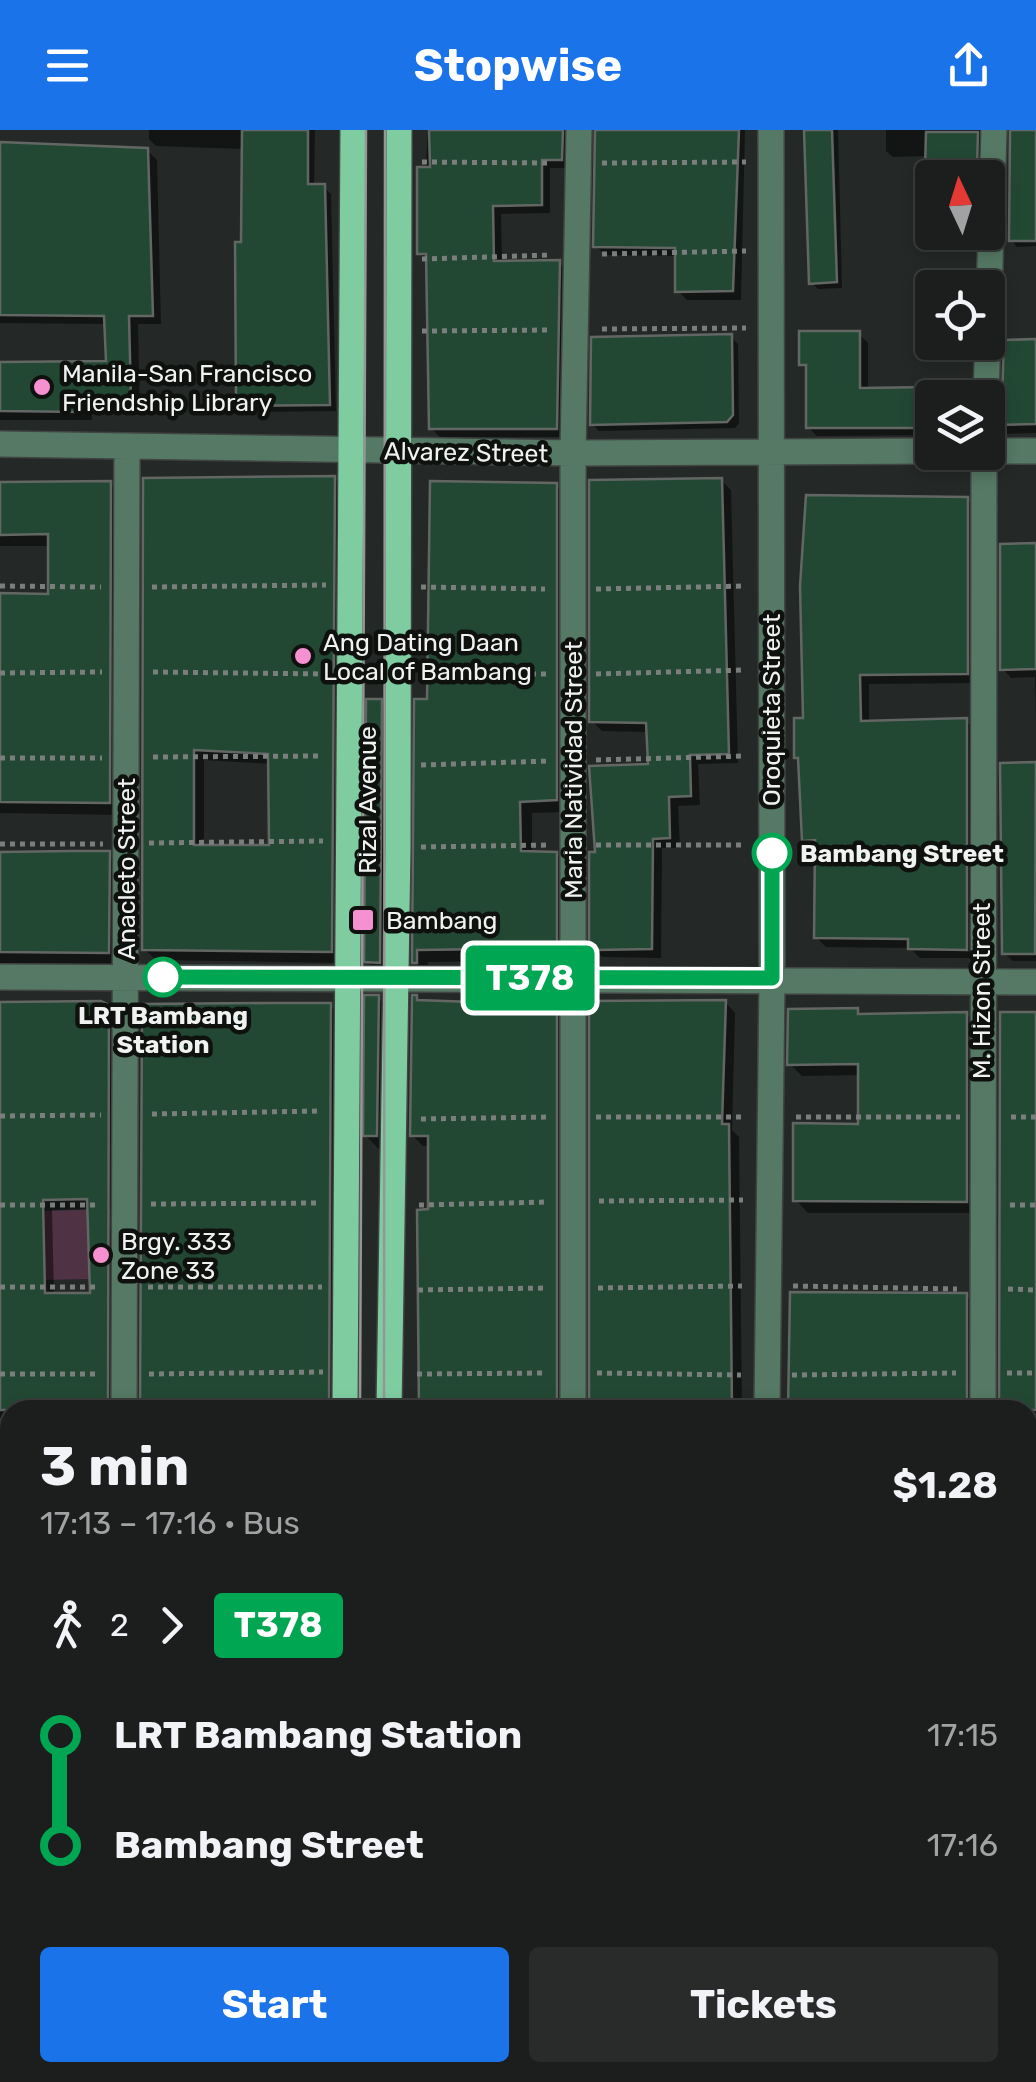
<!DOCTYPE html>
<meta charset="utf-8">
<style>
body{margin:0;font-family:Rubik,sans-serif;background:#282b29;color:#f1f3f6;height:100vh;display:flex;flex-direction:column;font-size:38px;white-space:nowrap}
*{box-sizing:border-box;margin:0}
p{font-size:32px;color:#a0a2a3}
.icon{flex:none;width:55px;height:55px;fill:none;stroke:currentColor;stroke-width:2;stroke-linecap:round;stroke-linejoin:round}
.map{position:relative;flex:1;overflow:hidden}
.details{position:absolute;left:0px;top:1270px;width:1038px;height:682px;display:flex;flex-direction:column;background:#1b1e1c;border-radius:30px 30px 0 0;box-shadow:0 5px 15px #0003,0 0 0 2px #393c3b}
.details>*{flex:none}
.badge{padding:0 20px;border-radius:8px;font-size:35px;line-height:65px}
.needle{width:65px;rotate:356deg}
.buttons{position:absolute;left:915px;top:30px;display:grid;gap:20px}
.buttons a{display:grid;place-items:center;width:90px;height:90px;border-radius:10px;background:#1b1e1c;box-shadow:0 5px 15px #0003,0 0 0 2px #393c3b;font-size:50px}
.map>.badge{position:absolute;translate:-50% -50%;box-shadow:0 0 0 5px #fff}
.legs{display:flex;align-items:center;gap:15px;height:110px;padding:0 40px;font-size:32px}
.legs p{margin-inline-start:auto}
.head{display:flex;align-items:center;justify-content:space-between;height:170px;padding:0 40px}
h1{font-size:55px;font-weight:700;line-height:75px}
.primary-button{display:flex;gap:20px;margin-top:auto;padding:20px 40px}
.primary-button a{flex:1;height:115px;border-radius:10px;background:#1a73e8;color:#fff;font-size:40px;font-weight:700;line-height:115px;text-align:center}
.primary-button a+a{background:#282b29;color:#f1f3f6}
ul{padding:0 40px;list-style:none}
li{display:flex;align-items:center;gap:35px;height:110px;font-size:38px}
li i{display:grid;place-items:center;width:15px;height:100%;margin:0 12px;background:currentColor}
li i::after{content:'';width:25px;height:25px;margin:-12px;border:8px solid;border-radius:50%;background:#1b1e1c}
li p{margin-inline-start:auto}
li:first-child i{background:linear-gradient(#0000 50%,currentColor 0)}
li:last-child i{background:linear-gradient(currentColor 50%,#0000 0)}
header{display:flex;justify-content:space-between;align-items:center;height:130px;padding:0 40px;background:#1a73e8;color:#fff;font-size:45px;font-weight:700}
.map>svg:first-child{display:block}
</style>
<header><svg class="icon" aria-label="menu" viewBox="0 0 24 24"><path d="M4 6h16M4 12h16M4 18h16"/></svg>Stopwise<svg class="icon" aria-label="share" viewBox="0 0 24 24"><path d="M12 15V3M7 8l5-5 5 5M5 13v7h14v-7"/></svg></header>
<div class="map">
<svg width="1036" height="1952" viewBox="0 0 1036 1952">
<rect width="100%" height="100%" fill="#242826"/>
<!-- pitch -->
<path fill="#503245" d="M112 1079V1100L88 1101 89 1149 44 1150 43 1081Z
M1028 1663H1036V1726H1028Z"/>
<!-- shadow -->
<path fill="#0007" fill-rule="evenodd" d="M149 0H315L314 56 324 57 331 64 336 281 246 282 239 275 244 19 156 16 149 9Z
M428 0H576L571 38H550V83L501 84 502 133H559L568 142 565 307H440L431 298 428 131 420 123Z
M598 0H745L741 170H687L678 161 677 126 605 125 596 116Z
M806 0H838L842 158 818 159 812 153Z
M886 0H985L982 43H934L928 37V26L893 27 886 21Z
M1013 0H1036V116L1017 117 1011 110Z
M0 15 147 20 157 30 161 194H138L140 278 92 279V290H0V234L109 233 107 194 0 193Z
M859 204 868 213V260H969L977 268H932V305L817 306 808 297V240L801 234Z
M731 207 738 214 739 293 735 298 599 301 592 294Z
M1036 212V303L988 304V286L1001 279Z
M334 348 345 360 342 833 156 830 144 819 146 351ZM204 630 271 634V718L204 717Z
M721 350 731 360 738 633 698 634 700 675 678 676 680 718H662L661 828 602 827 592 817 598 725 651 637 649 602 602 601 592 591Z
M0 354H110L122 366 121 685 0 683V465L51 466V416H0Z
M556 355 568 368V682L532 683V724H556L568 737V830L428 832 427 844 415 832 430 572Z
M967 369 976 379V553L869 554V593L966 591 976 600V828H920L910 818 826 817 816 807 818 719 804 710 801 632 797 627 806 590Z
M1036 416V588L1035 547 1011 548 1003 539Z
M381 572 394 585 392 845H380L367 831Z
M1036 635V831H1013L1004 823 1002 636Z
M0 724H108L121 736 120 834 0 833Z
M378 868 392 881 390 1019H379L365 1005Z
M416 868 421 873 556 877 566 888V1280H420L431 1016H423L412 1005Z
M725 872 735 883 732 1000 739 1007 742 1280H592Z
M0 874 108 877 119 888 117 1280H10V1443H0ZM90 1079 92 1165H54L52 1080Z
M330 876 341 886 338 1280H143Z
M857 880 863 887 966 884 979 897 978 1083H808L796 1070 861 996 860 945 802 946 790 934Z
M1036 885V1441H1028V1280H1002Z
M966 1165 974 1174V1280H793Z
M0 1500H10V1579H0Z
M1028 1504H1036V1658H1028Z
M0 1619H10V1902H0Z
M1028 1736H1036V1896H1028Z"/>
<!-- building -->
<path fill="#224834" stroke="#626764" stroke-width="2.5" fill-rule="evenodd" d="M242 0H308V54H325L330 275 236 276 235 112H241Z
M429 0H563L562 30H542V75L493 76 494 131 560 130 557 299H429L426 124H417V37H430Z
M595 0H739L733 161 675 162V118L593 117Z
M804 0H832L837 152 809 154Z
M1010 0H1036V111H1009Z
M926 2H978L977 38H925Z
M0 12 148 18 153 186H129L131 270 84 271V282L0 281V232L106 231 104 186 0 185Z
M799 201H860V258L932 257V298H806V235H799Z
M732 204 733 285 727 292 590 295 591 207Z
M1036 209V294L992 295V283L1002 268 1004 210Z
M335 346 332 822 142 820 143 348ZM194 620 268 624 269 715H194Z
M722 348 729 624 690 625 691 666 669 667 670 708 653 709 652 819 595 820 589 818V722H595L589 636 648 634 646 593 589 592V350Z
M111 351 110 673 0 672V463L48 464V404L0 405V352Z
M430 351 557 353V670L520 672 521 721 557 722V818L417 820V833H412L414 569H427Z
M806 365 968 367V544L860 545 861 591 967 588V820L908 819V809L814 808 815 710 802 711 798 628H794V588H803L800 456Z
M1036 413V539L1000 540V414Z
M366 569H382L380 833 364 832Z
M1036 632 1035 824H1002L1000 633Z
M71 721H110L109 823 0 822V722Z
M364 865H379L377 1006H363Z
M412 865H417V870L557 875V1280H419L417 1080 428 1079V1006H410Z
M726 870 722 994H729L732 1280H589V871Z
M101 871 109 875 108 1280H0V872ZM87 1069 90 1163H45L43 1070Z
M270 873H331L329 1280H140L142 874Z
M858 878V884L967 882V1072L793 1071V993L858 994V934L787 935 788 879Z
M1000 882H1036V1280H999Z
M790 1162 967 1163V1280H788Z"/>
<g fill="none" stroke-linecap="round" stroke-linejoin="round">
<!-- minor casing -->
<g stroke="#404442" stroke-width="28">
<path id="minor" d="M986 268 994 0
M0 314 573 323 932 321
M988 321H1036
M0 847 1036 852
M124 1280 127 318
M573 1280V323L579 0
M767 1280 772 848 771 0
M983 1280 984 322
M0 1467H10
M1028 1470H1036
M1028 1929H1036
M0 1930H10
M574 1942V1952
M986 1942V1952
M122 1952V1942
M761 1952V1942"/>
</g>
<!-- major casing -->
<g stroke="#404442" stroke-width="28">
<path id="major" d="M345 1280 353 0
M389 1280 398 717 399 0
M343 1942 344 1952
M387 1942V1952"/>
</g>
<!-- path -->
<path stroke="#7a7e7c" stroke-width="5" stroke-dasharray="5 5" stroke-linecap="butt" d="M422 32 551 33
M602 33 746 32
M602 124 746 121
M422 129 551 125
M602 199 746 198
M422 201 551 200
M0 456 101 457
M152 457 326 455
M421 457 545 459
M596 459 745 456
M153 542 327 544
M0 543 102 542
M421 544H550
M596 544 745 540
M153 627 322 626
M0 628H102
M596 630 745 626
M421 635 550 631
M149 713 323 711
M0 714H103
M596 715H745
M421 717 550 715
M152 984 321 981
M0 986 101 985
M596 987H745
M796 987H960
M1011 987H1036
M421 989 550 987
M599 1071 743 1070
M151 1074 320 1073
M0 1075H100
M419 1075 548 1072
M1010 1075H1036
M793 1156 957 1159
M0 1157H97
M148 1157H322
M598 1158 742 1156
M1008 1159 1036 1160
M418 1160 547 1158
M597 1243 741 1245
M1007 1243H1036
M0 1244H98
M149 1244 323 1242
M417 1244 546 1243
M792 1245 956 1243
M1028 1328H1036
M0 1330H10
M1028 1575H1036
M0 1576H10
M0 1656H10
M1028 1656H1036
M1028 1729H1036
M0 1734H10
M0 1806H10
M1028 1808H1036"/>
<!-- minor -->
<use href="#minor" stroke="#557964" stroke-width="25"/>
<!-- major -->
<use href="#major" stroke="#7fcca1" stroke-width="25"/>
<!-- tram -->
<path stroke="#949795" stroke-width="2.5" d="M360 1280 366 0
M384 1280 385 0
M353 1952V1942
M381 1952 382 1942"/>
</g>
<g fill="none" stroke-linecap="round" stroke-linejoin="round">
<!-- line-1 casing -->
<g stroke="#fff" stroke-width="22">
<path id="line-1" d="M163 847 772 848V723"/>
</g>
<!-- line-1 -->
<use href="#line-1" stroke="#00a651" stroke-width="15"/>
</g>
<!-- markers -->
<g fill="#f590d1" stroke="#0f110f" stroke-width="4">
<circle cx="42" cy="257" r="10"/>
<circle cx="303" cy="526" r="10"/>
<rect x="351" y="778" width="24" height="24" rx="5"/>
<circle cx="101" cy="1125" r="10"/>
</g>
<g fill="#fff" stroke="#00a651" stroke-width="5">
<circle cx="772" cy="723" r="18"/>
<circle cx="163" cy="847" r="18"/>
</g>
<g text-anchor="middle" stroke-width="9" stroke-linejoin="round" paint-order="stroke">
<!-- poi labels -->
<g font-size="25" fill="#eff2f0" stroke="#0f110f" text-anchor="start">
<text x="62" y="252">Manila-San Francisco<tspan x="62" dy="29">Friendship Library</tspan></text>
<text x="323" y="521">Ang Dating Daan<tspan x="323" dy="29">Local of Bambang</tspan></text>
<text x="386" y="799">Bambang</text>
<text x="121" y="1120">Brgy. 333<tspan x="121" dy="29">Zone 33</tspan></text>
</g>
<!-- street labels -->
<g font-size="25" fill="#eff2f0" stroke="#0f110f">
<text transform="translate(466 322) rotate(1)" y="9">Alvarez Street</text>
<text transform="translate(771 580) rotate(-90)" y="9">Oroquieta Street</text>
<text transform="translate(573 640) rotate(-90)" y="9">Maria Natividad Street</text>
<text transform="translate(367 670) rotate(-90)" y="9">Rizal Avenue</text>
<text transform="translate(126 739) rotate(-90)" y="9">Anacleto Street</text>
<text transform="translate(981 861) rotate(-90)" y="9">M. Hizon Street</text>
</g>
<!-- stop labels -->
<g font-size="25" font-weight="bold" fill="#eff2f0" stroke="#0f110f" text-anchor="start">
<text x="800" y="732">Bambang Street</text>
<text x="163" y="894" text-anchor="middle">LRT Bambang<tspan x="163" dy="29">Station</tspan></text>
</g>
</g>
</svg>
<div class="buttons">
<a><svg class="needle" viewBox="-14 -14 28 28"><path d="M0-13l5 13h-10z" fill="#e53935"/><path d="M0 13l5-13h-10z" fill="#a0a2a3"/></svg></a>
<a><svg class="icon" aria-label="locate" viewBox="0 0 24 24"><circle cx="12" cy="12" r="6"/><path d="M12 2v4M12 18v4M2 12h4M18 12h4"/></svg></a>
<a><svg class="icon" aria-label="layers" viewBox="0 0 24 24"><path d="M12 4l9 5-9 5-9-5zM3 14l9 5 9-5"/></svg></a>
</div>
<b class="badge" style="left:530px;top:848px;background:#00a651;color:#fff">T378</b>
<section class="details">
<div class="head"><div><h1>3 min</h1><p>17:13 – 17:16 · Bus</p></div><b>$1.28</b></div>
<div class="legs"><svg class="icon" aria-label="walk" viewBox="0 0 24 24"><circle cx="13" cy="4" r="2"/><path d="M13 8l-2 6 4 7M11 14l-3 7M7 12l3-4h3l4 4"/></svg>2<svg class="icon" aria-label="forward" viewBox="0 0 24 24"><path d="M9 5l7 7-7 7"/></svg><b class="badge" style="background:#00a651;color:#fff">T378</b></div>
<ul>
<li><i style="color:#00a651"></i><b>LRT Bambang Station</b><p>17:15</p></li>
<li><i style="color:#00a651"></i><b>Bambang Street</b><p>17:16</p></li>
</ul>
<div class="primary-button"><a>Start</a><a>Tickets</a></div>
</section>
</div>
